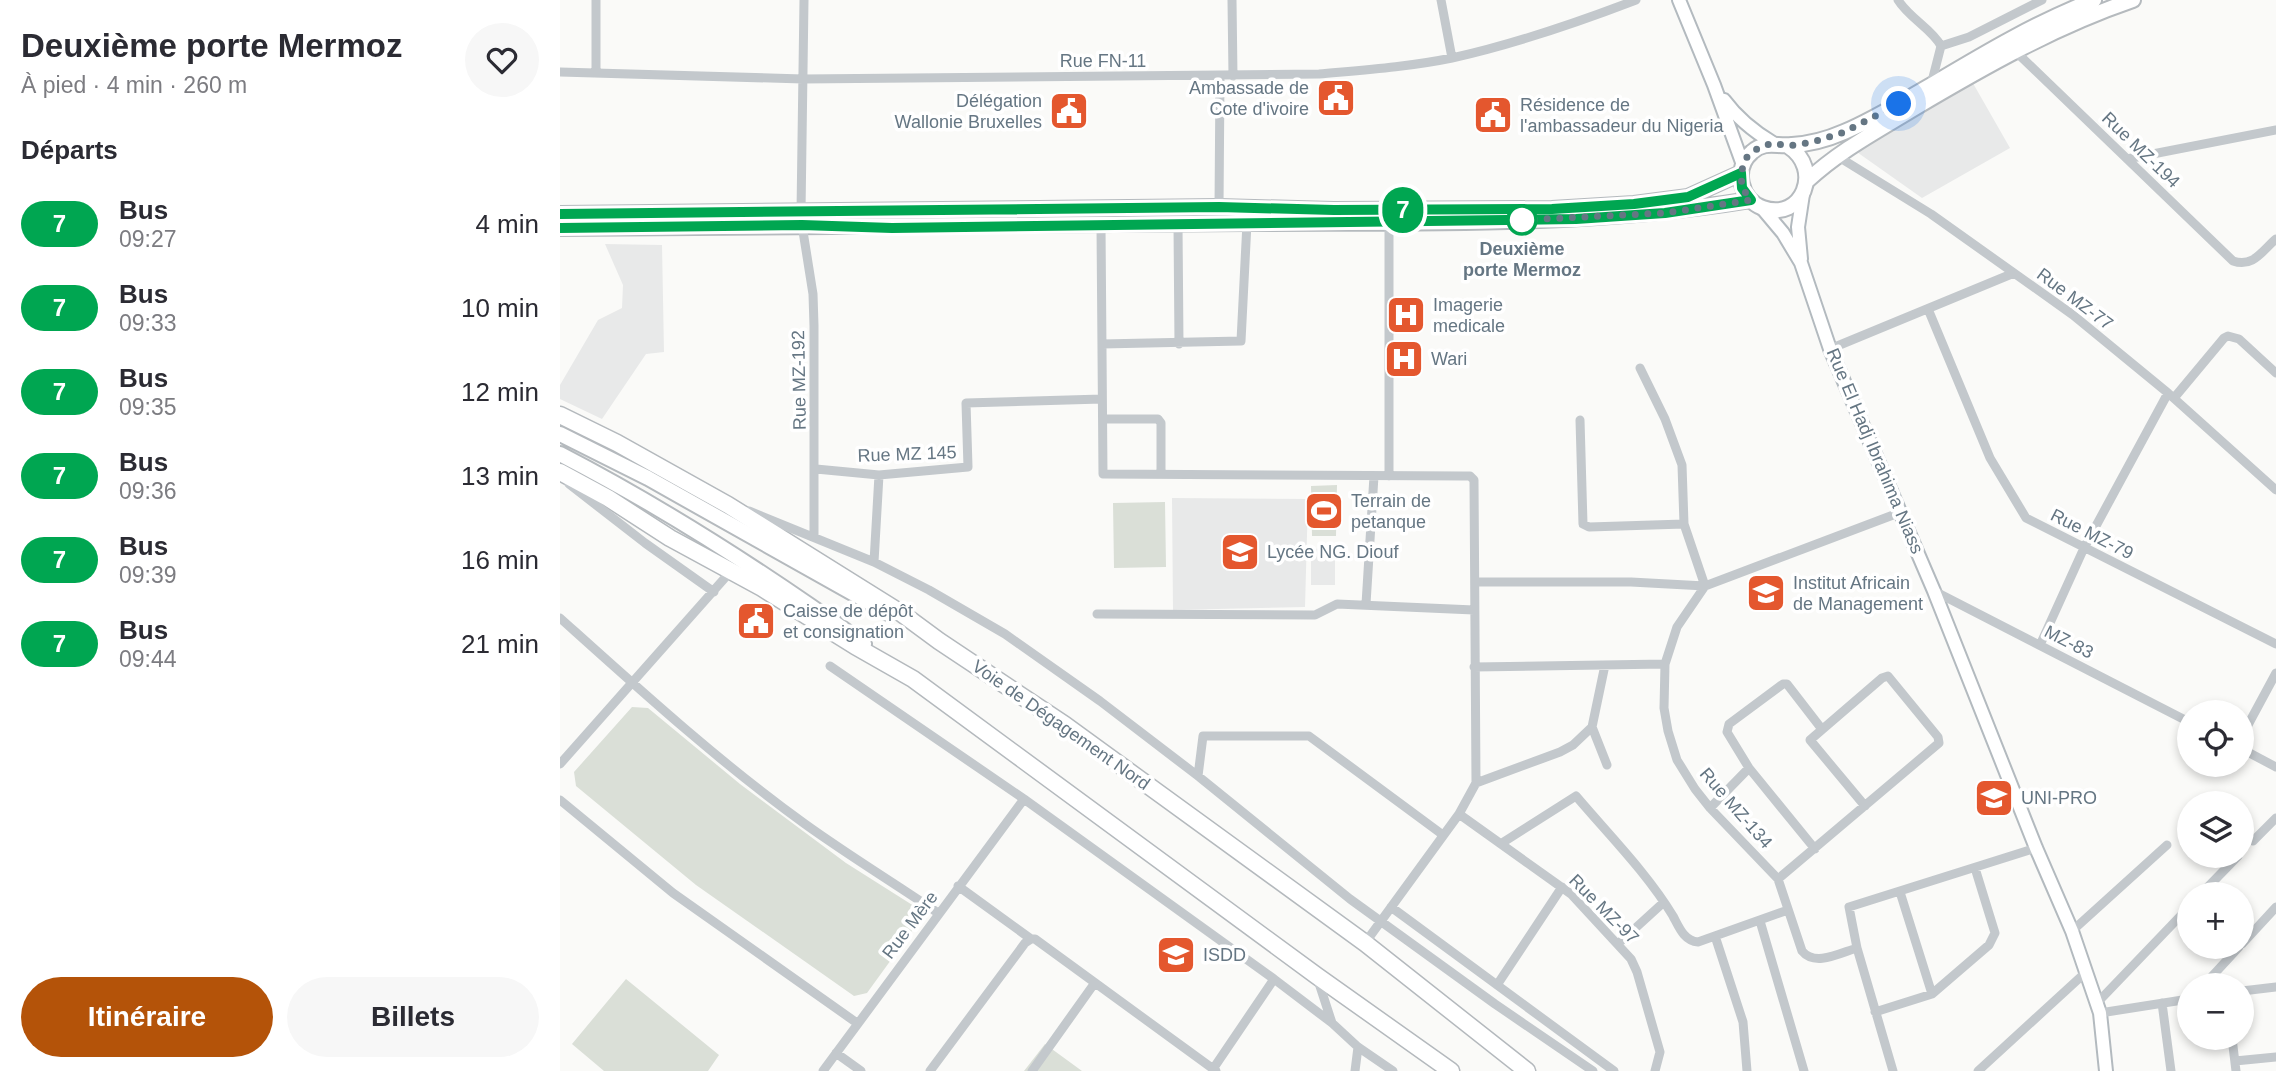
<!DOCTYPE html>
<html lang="fr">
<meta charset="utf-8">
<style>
body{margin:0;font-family:Arial,sans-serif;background:#f7f7f7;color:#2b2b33;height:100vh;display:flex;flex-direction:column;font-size:26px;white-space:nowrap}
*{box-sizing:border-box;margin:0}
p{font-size:23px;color:#7c7c81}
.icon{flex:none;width:38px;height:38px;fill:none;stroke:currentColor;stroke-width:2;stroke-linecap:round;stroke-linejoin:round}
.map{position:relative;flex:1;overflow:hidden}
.drawer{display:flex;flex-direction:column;background:#fff;width:560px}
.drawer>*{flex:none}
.badge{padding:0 14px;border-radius:23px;font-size:24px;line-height:46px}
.tools{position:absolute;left:1617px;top:700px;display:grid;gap:14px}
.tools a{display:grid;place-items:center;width:77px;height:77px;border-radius:50%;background:#fff;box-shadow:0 4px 10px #0003;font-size:35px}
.you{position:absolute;width:35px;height:35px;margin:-18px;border:5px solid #fff;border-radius:50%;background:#1a73e8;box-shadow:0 0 0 10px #1a73e833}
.map>.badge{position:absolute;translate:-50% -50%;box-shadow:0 0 0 4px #fff}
h2{padding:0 21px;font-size:26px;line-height:63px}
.round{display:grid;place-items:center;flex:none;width:74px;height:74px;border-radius:37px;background:#f7f7f7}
.headline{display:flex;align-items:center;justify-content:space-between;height:119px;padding:0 21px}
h1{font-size:33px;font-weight:700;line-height:52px}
.primary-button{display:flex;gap:14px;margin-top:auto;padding:14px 21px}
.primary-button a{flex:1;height:80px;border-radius:42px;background:#b45309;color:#fff;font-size:28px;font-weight:700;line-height:80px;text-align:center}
.primary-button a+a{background:#f7f7f7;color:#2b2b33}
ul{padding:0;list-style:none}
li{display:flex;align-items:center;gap:21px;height:84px;padding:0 21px}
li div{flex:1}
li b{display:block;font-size:26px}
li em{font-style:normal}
li .badge{min-width:77px;font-weight:700;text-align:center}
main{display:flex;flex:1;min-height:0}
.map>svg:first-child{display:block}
</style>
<main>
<section class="drawer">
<div class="headline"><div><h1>Deuxième porte Mermoz</h1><p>À pied · 4 min · 260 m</p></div><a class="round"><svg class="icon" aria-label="heart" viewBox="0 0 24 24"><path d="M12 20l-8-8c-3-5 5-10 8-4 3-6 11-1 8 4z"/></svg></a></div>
<h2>Départs</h2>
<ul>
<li><span class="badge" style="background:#00a651;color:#fff">7</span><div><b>Bus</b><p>09:27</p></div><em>4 min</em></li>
<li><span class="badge" style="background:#00a651;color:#fff">7</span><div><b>Bus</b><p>09:33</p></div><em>10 min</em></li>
<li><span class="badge" style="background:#00a651;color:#fff">7</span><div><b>Bus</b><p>09:35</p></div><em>12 min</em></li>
<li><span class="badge" style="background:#00a651;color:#fff">7</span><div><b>Bus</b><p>09:36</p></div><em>13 min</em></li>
<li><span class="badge" style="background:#00a651;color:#fff">7</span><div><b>Bus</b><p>09:39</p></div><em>16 min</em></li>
<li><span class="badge" style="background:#00a651;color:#fff">7</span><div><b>Bus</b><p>09:44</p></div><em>21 min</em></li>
</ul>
<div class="primary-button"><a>Itinéraire</a><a>Billets</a></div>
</section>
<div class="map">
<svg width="1716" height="1071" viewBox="0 0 1716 1071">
<rect width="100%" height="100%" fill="#fafaf8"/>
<!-- built -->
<path fill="#e8e9e9" d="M1410 78 1450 148 1362 198 1294 150Z
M45 244 102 245 104 352 86 354 42 419 0 399V385L38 320 62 308 63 285Z
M612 498 748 499 745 607 613 610Z
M775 548V585H751V549Z"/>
<!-- green -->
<path fill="#dadfd7" d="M777 485 776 536H752L751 486Z
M605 502 606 567 554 568 553 503Z
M72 707 88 708 180 784 286 863 365 913 307 993 294 996 136 885 16 786 14 772Z
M66 979 159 1055 148 1071H44L12 1044Z
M485 1044 522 1071H464Z"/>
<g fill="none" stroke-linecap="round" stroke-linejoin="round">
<!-- secondary casing -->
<g stroke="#b3babf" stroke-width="16">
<path id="secondary" d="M1119 0 1154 85 1183 165
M1164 100C1178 119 1193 131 1213 143
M1202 208 1223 233 1241 263 1270 349 1374 591 1476 848 1512 931 1540 1013 1546 1071
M1241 259 1238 227 1243 194"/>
</g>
<!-- primary casing -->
<g stroke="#b5babe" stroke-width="18">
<path id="primary" d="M1228 146C1264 169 1242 222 1203 208 1180 200 1173 168 1192 152 1205 140 1217 147 1232 145 1249 144 1268 139 1284 132 1315 119 1343 101 1373 84 1425 53 1477 22 1534 0
M1247 181C1279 151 1317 131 1353 109 1424 67 1494 27 1573 0
M0 214 659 207 774 210 992 209 1074 204 1128 197 1181 173
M0 228C230 226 459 225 689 223 856 222 1025 227 1190 200
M0 434 88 478 328 613
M0 454C106 509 207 574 304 644"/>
</g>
<!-- highway casing -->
<g stroke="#b4b9bd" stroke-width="19">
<path id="highway" d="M0 415 57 443 168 505 341 613 379 641 505 725 805 943 967 1071
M0 472 48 498 110 538 202 588 295 646 353 679 757 976 891 1071"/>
</g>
<!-- street -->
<path stroke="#c3c8cc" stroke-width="9" d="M672 0 673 76
M881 0 892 58
M1338 0C1349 18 1372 29 1381 46
M1454 50 1673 261C1693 268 1702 251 1716 239
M0 72 243 79 759 74C803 70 848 67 892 58 955 44 1016 23 1076 0
M36 73V0
M1371 85 1381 46 1409 37 1482 0
M1277 156 1371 214 1513 315 1608 393 1716 490
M1567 159 1716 130
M659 207 660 76
M241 212 244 0
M829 223V476
M242 225 253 294 254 326V536
M618 225 619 344
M541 226 543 474 904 476H910L914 480 916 783 899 814 805 943
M1368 309 1430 458 1466 518 1716 644
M542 344 681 341 687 223
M1270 349 1454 273
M1614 398 1664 338 1668 336 1679 339 1716 373
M543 419H598L601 423V474
M1020 420 1023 524 1029 527 1124 524
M256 469 319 475 408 467 406 403 542 399
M9 484 85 543 154 592
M189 511 314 562 369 590 445 634 540 701 638 776 790 899 935 1004 1033 1071
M314 562 319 475
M915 582H1071L1145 586 1124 524 1122 465 1105 419 1080 368
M1374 591 1629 722
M806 604 814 476
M537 614 755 615 777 604 914 610
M0 618C79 689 159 762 245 824 288 855 334 883 378 913
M1480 645 1524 548 1608 393
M1045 665 1032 727 1047 765
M270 666 464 799 714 979 772 1023 798 1047 833 1071
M914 667 1105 664
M1682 736 1716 673
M1682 749 1716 767
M0 764 171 571
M638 776 643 736H749L883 835
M916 783 1000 752 1013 745 1032 727
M0 800 113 893 297 1023
M1150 808 1189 768
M899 814 1011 894 1071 959 1077 972 1100 1052 1095 1071
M1693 841 1716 818
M942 843 1016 796C1049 835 1087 873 1113 916 1119 927 1124 941 1138 942L1228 910
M1255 849 1189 768 1167 732 1169 724 1223 684H1227L1261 728
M1218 879 1379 743 1378 737 1328 676 1322 678 1250 740 1305 806
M398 886 471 939H475L656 1071
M1340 892 1372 994
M1641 894 1678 856
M831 907 1054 1071
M1200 921 1244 1071
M1512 931 1607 845
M1155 936 1183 1022 1187 1071
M1059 943 1104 902
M1682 944 1716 907
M1297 948C1280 953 1255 967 1242 951L1218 879 1150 808 1135 789 1117 760 1108 731 1104 708 1105 664 1117 627 1145 586 1341 512
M757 977 772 1023
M937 985 1002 887
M1644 985 1679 947
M1682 991 1716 987
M1537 1003 1629 907
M1602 1003 1611 1071
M1315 1012 1372 994 1429 945 1435 933 1415 868
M1540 1013 1629 999
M1672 1038 1676 1071
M276 1053 301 1071
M1675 1061 1716 1057
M653 1069 714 979
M263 1071 464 799
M370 1071 465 943 471 939
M472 1071 534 984
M795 1071 798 1047
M1333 1071 1297 948 1289 907 1476 848
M1418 1071 1525 973"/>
<!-- secondary -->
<use href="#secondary" stroke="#fff" stroke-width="12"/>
<!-- primary -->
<use href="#primary" stroke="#fff" stroke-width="14"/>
<!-- highway -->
<use href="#highway" stroke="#fff" stroke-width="16"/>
</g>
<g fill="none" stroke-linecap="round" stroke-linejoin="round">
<!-- line casing -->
<g stroke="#fff" stroke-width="16">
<path id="line" d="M0 214 659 207 774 210 992 209 1074 204 1128 197 1181 173 1182 188 1191 200 1105 213 1016 219 332 228 242 225 0 228"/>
</g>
<!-- line -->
<use href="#line" stroke="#00a651" stroke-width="10"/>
<!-- walk -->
<path stroke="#657683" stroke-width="7" stroke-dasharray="0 12.6" d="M962 220 1105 213 1191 200 1182 188 1181 173 1186 158 1198 148 1213 143 1228 146 1253 142 1282 133 1339 104"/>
</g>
<!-- icons -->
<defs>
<g id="civic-square" transform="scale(2.0125)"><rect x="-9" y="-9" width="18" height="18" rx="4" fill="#e4572e" stroke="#fff"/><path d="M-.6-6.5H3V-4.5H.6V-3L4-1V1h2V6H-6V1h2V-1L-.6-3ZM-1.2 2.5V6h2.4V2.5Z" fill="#fff"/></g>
<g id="hospital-square" transform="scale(2.0125)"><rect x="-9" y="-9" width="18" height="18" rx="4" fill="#e4572e" stroke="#fff"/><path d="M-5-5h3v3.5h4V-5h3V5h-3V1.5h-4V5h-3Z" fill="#fff"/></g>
<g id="stadium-square" transform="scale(2.0125)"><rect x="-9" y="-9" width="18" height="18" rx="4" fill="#e4572e" stroke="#fff"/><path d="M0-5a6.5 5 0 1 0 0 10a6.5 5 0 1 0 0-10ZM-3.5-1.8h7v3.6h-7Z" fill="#fff"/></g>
<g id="school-square" transform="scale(2.0125)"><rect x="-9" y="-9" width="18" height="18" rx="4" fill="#e4572e" stroke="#fff"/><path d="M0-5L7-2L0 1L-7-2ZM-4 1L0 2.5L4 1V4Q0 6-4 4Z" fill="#fff"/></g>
<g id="university-square" transform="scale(2.0125)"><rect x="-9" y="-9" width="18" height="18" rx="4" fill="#e4572e" stroke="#fff"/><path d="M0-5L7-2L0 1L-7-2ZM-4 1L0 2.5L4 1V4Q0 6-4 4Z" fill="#fff"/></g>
</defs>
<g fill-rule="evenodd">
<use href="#civic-square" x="776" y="98"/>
<use href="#civic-square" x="509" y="111"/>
<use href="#civic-square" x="933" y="115"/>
<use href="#hospital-square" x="846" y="315"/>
<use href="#hospital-square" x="844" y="359"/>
<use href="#stadium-square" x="764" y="511"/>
<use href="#school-square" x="680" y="552"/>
<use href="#university-square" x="1206" y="593"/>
<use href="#civic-square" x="196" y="621"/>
<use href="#university-square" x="1434" y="798"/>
<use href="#university-square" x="616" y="955"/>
</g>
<!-- markers -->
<circle fill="#fff" stroke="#00a651" stroke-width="3.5" cx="962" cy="220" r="14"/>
<g text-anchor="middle" stroke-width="7" stroke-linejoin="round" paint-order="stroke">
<!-- street labels -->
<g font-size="18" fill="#657683" stroke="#fff">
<text x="543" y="67">Rue FN-11</text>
<text transform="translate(1581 150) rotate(44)" y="6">Rue MZ-194</text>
<text transform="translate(1515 299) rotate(37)" y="6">Rue MZ-77</text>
<text transform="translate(239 380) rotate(-91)" y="6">Rue MZ-192</text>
<text transform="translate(1315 451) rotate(67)" y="6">Rue El Hadj Ibrahima Niass</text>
<text transform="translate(347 454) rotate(-2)" y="6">Rue MZ 145</text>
<text transform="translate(1532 534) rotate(27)" y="6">Rue MZ-79</text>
<text transform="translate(1509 642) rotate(27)" y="6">MZ-83</text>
<text transform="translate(501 725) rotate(35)" y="6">Voie de Dégagement Nord</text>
<text transform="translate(1176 808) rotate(49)" y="6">Rue MZ-134</text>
<text transform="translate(1044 909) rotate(45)" y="6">Rue MZ-97</text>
<text transform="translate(350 925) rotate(-53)" y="6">Rue Mère</text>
</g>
<!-- poi labels -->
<g font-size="18" fill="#657683" stroke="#fff" text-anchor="start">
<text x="749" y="94" text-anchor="end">Ambassade de<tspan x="749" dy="21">Cote d'ivoire</tspan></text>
<text x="482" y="107" text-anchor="end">Délégation<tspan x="482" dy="21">Wallonie Bruxelles</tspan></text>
<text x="960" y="111">Résidence de<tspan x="960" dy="21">l'ambassadeur du Nigeria</tspan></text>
<text x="873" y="311">Imagerie<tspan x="873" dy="21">medicale</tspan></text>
<text x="871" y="365">Wari</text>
<text x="791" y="507">Terrain de<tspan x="791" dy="21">petanque</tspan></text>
<text x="707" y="558">Lycée NG. Diouf</text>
<text x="1233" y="589">Institut Africain<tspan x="1233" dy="21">de Management</tspan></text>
<text x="223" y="617">Caisse de dépôt<tspan x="223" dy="21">et consignation</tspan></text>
<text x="1461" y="804">UNI-PRO</text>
<text x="643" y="961">ISDD</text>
</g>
<!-- stop labels -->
<g font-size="18" font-weight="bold" fill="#657683" stroke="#fff">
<text x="962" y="255">Deuxième<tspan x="962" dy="21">porte Mermoz</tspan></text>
</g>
</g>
</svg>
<div class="tools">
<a><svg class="icon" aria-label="locate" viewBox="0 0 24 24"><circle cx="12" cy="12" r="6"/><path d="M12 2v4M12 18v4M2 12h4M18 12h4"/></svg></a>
<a><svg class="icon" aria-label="layers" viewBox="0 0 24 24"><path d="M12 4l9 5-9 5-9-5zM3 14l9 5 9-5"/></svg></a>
<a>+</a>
<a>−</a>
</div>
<div class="you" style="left:1339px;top:104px"></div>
<b class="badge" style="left:843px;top:210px;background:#00a651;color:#fff">7</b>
</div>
</main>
